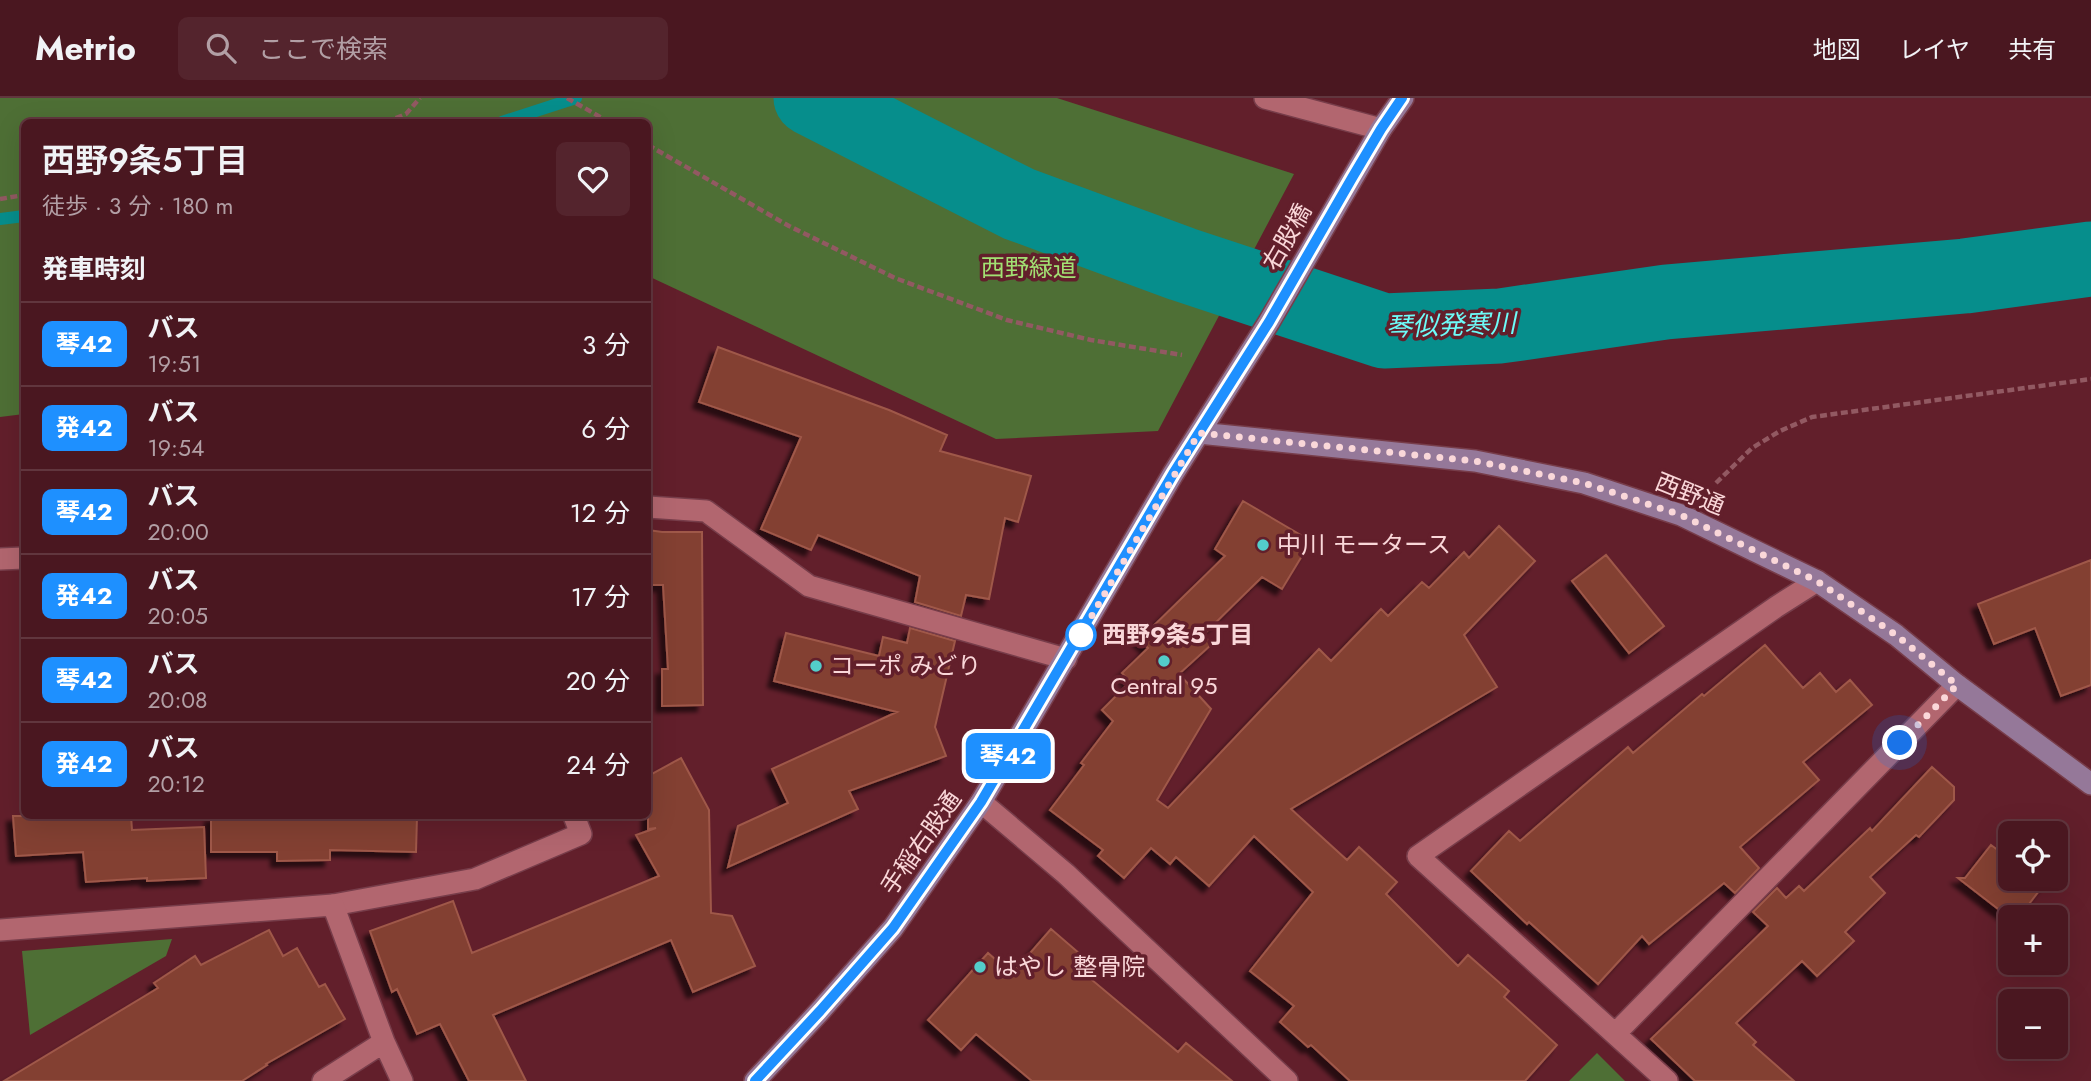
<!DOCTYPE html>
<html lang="ja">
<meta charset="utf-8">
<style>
body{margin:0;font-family:Jost,"Noto Sans JP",sans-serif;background:#54242d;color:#f1f3f6;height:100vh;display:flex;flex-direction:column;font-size:26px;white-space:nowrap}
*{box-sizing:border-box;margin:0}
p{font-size:23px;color:#b29fa5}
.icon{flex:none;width:38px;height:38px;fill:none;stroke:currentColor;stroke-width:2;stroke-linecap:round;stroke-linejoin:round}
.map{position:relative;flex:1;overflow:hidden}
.drawer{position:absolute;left:21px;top:21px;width:630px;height:700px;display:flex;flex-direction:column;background:#4a1720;border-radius:10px;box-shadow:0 7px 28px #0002,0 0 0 2px #61363e}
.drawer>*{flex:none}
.badge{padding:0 14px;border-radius:10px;font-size:24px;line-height:46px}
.controls{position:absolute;left:1998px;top:723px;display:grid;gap:14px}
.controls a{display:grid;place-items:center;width:70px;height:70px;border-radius:10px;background:#4a1720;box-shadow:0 7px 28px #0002,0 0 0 2px #61363e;font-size:35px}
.you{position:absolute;width:35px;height:35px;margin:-18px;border:5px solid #fff;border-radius:50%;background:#1a73e8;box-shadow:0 0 0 10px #1a73e833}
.map>.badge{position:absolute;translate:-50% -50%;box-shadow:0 0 0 4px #fff}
h2{padding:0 21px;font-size:26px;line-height:63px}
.round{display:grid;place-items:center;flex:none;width:74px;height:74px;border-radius:10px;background:#54242d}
.overview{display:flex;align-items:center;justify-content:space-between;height:119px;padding:0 21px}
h1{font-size:33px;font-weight:600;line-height:52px}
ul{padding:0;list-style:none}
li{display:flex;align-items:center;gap:21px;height:84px;padding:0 21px;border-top:2px solid #61363e}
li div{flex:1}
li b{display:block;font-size:26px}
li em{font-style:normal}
li .badge{min-width:77px;font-weight:700;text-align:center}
header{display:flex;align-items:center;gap:42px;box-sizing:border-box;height:98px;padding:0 35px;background:#4a1720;border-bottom:2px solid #61363e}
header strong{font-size:33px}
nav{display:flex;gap:38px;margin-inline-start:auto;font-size:24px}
.search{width:490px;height:63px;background:#54242d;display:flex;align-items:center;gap:18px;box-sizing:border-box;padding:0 24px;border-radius:10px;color:#b29fa5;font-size:26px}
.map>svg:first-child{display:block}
</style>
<header>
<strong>Metrio</strong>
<div class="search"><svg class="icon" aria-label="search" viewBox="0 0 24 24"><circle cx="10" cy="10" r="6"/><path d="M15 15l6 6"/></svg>ここで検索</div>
<nav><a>地図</a><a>レイヤ</a><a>共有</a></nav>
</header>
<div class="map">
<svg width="2091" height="983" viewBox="0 0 2091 983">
<defs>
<filter id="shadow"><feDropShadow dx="-6" dy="6" stdDeviation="2" flood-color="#0009"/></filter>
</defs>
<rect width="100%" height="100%" fill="#621f2b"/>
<!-- green -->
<path fill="#4e6f35" d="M0 0H1057L1294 76 1158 333 996 341 648 178V24H24V316L0 319Z
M172 841 166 858 30 937 22 853Z
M1597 955 1625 983H1569Z"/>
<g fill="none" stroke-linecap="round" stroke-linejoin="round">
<!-- stream -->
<path stroke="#068e8c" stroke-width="12" d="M502 24 576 0
M0 121 24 118"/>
<!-- river -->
<path stroke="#068e8c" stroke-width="75" d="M811 0 1019 106 1182 166 1384 233 1500 228 1666 204 1965 178 2091 161"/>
</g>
<!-- building -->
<path fill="#833f31" stroke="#9f5849" stroke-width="2" filter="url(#shadow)" d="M718 249 889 312 947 337 940 353 1031 378 1018 424 1005 420 989 501 966 497 961 518 915 504 920 478 818 437 811 452 761 431 801 339 699 304Z
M1243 403 1311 443 1282 491 1262 479 1203 537 1212 546 1179 576 1211 611 1157 702 1168 710 1319 551 1331 563 1381 511 1388 518 1422 484 1429 490 1464 454 1469 460 1499 428 1535 463 1464 537 1497 589 1291 711 1347 762 1359 749 1397 784 1386 796 1458 868 1468 857 1509 893 1504 899 1557 947 1525 983H1350L1311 947 1308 949 1280 924 1294 908 1250 873 1313 794 1254 738 1209 788 1176 759 1170 766 1151 750 1124 780 1098 758 1103 752 1050 712 1084 667 1081 665 1113 623 1102 612 1130 584 1122 575 1148 550 1139 542 1225 458 1215 451Z
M648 432 662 434H702L703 607 662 608V571H668L663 487H648Z
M1606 457 1664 528 1629 555 1572 483Z
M2091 462V587L2061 598 2035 530 1994 546 1978 506Z
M910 530 955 543 935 629 946 658 849 693 858 711 728 769 738 728 788 705 772 671 897 614 774 583 786 535 879 558 883 539 907 545Z
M1765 547 1803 590 1820 575 1836 594 1850 582 1872 607 1803 664 1819 682 1740 749 1759 770 1735 795 1724 785 1649 846 1642 838 1598 886 1529 824 1527 826 1471 773 1509 733 1520 743 1628 649 1633 655 1702 596 1704 598Z
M681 660 709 712 711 815 732 818 755 868 693 894 671 842 493 917 526 983H469L440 926 417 936 397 891 392 894 370 833 453 803 472 855 659 778 636 737 656 730 648 731V678Z
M1932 669 1954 689V702L1919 739 1916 737 1870 779 1885 795 1845 834 1854 843 1817 878 1802 863 1736 925 1756 944 1753 947 1794 983H1695L1651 941 1768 828 1753 814 1777 790 1786 800 1799 788 1804 793 1870 730 1872 733Z
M13 718H131L132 732 204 729 206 780 147 783V780L86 784 83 754 16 758Z
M211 718H417L416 754 330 752V762L277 763V754H211Z
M1991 747 2011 762V780H2049L2019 819H2011V821L1958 780H1965Z
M1051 831 1094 868 1086 877 1178 954 1186 945 1232 983H1032L976 936 961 952 928 922 988 855 1012 876Z
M269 832 283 858 297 850 319 889 325 886 345 921 266 966 267 967 242 983H4L158 890 154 885 195 858 201 867Z"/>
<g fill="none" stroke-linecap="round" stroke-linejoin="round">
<!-- lane casing -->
<g stroke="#773d4a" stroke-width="24">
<path id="lane" d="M333 807 475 781 581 736 574 718"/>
</g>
<!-- street casing -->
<g stroke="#773d4a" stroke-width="24">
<path id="street" d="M1265 0 1381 31
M648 409 706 413 809 488 1066 561
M0 461 24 460
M981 704 1066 776 1287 983
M0 832 333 807 384 944 402 983
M1615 936 1957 587
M323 983 384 944
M1667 983 1418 758 1776 509 1817 483"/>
</g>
<!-- secondary casing -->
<g stroke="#773d4a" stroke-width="24">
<path id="secondary" d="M1199 335 1475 363 1584 385 1681 417 1817 483 1896 537 1957 587 2091 686
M755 983 820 913 893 830 981 704 1173 376 1269 224 1381 31 1403 0"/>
</g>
<!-- path -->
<path stroke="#925962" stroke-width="4.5" stroke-dasharray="7 3.5" stroke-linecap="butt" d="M567 0 609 24
M386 24 406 16 420 0
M648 47 789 128 895 180 1007 222 1091 242 1182 257
M0 101 24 97
M1716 385 1752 350 1780 333 1812 319 2091 281"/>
<!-- lane -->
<use href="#lane" stroke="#b2666f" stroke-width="21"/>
<!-- street -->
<use href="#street" stroke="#b2666f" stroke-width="21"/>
<!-- secondary -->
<use href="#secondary" stroke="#957899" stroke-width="21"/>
</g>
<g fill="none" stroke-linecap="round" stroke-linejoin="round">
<!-- line casing -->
<g stroke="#fff" stroke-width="16">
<path id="line" d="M755 983 820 913 893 830 981 704 1173 376 1269 224 1352 80 1381 31 1402 0"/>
</g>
<!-- line -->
<use href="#line" stroke="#1e90ff" stroke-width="10"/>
<!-- walk -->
<path stroke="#fad7d9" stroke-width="7" stroke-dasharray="0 12.6" d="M1081 537 1080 538 1199 335 1475 363 1584 385 1681 417 1817 483 1896 537 1957 587 1900 645"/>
</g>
<!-- markers -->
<g fill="#53cdca" stroke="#621f2b" stroke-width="2.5">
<circle cx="1263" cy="447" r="7"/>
<circle cx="1164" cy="563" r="7"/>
<circle cx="816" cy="568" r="7"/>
<circle cx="980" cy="869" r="7"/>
</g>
<circle fill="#fff" stroke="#1e90ff" stroke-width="3.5" cx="1081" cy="537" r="14"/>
<g text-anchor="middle" stroke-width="7" stroke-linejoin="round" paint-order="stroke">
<!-- street labels -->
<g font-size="24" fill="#fad7d9" stroke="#621f2b">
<text transform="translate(1287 139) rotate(-60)" y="8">右股橋</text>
<text transform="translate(1690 396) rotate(22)" y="8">西野通</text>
<text transform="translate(921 745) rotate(-55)" y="8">手稲右股通</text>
</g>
<!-- park labels -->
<g font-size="24" fill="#a2e073" stroke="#621f2b">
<text x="1029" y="178">西野緑道</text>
</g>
<!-- poi labels -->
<g font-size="24" fill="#fad7d9" stroke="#621f2b" text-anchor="start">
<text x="1277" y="455">中川 モータース</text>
<text x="830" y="576">コーポ みどり</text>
<text x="1164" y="596" text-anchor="middle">Central 95</text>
<text x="994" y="877">はやし 整骨院</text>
</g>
<!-- stop labels -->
<g font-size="24" font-weight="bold" fill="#fad7d9" stroke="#621f2b" text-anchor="start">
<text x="1102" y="545">西野9条5丁目</text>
</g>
<!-- water labels -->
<g font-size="26" font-style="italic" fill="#6dfcf9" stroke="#621f2b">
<text transform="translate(1451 227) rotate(-2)" y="9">琴似発寒川</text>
</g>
</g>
</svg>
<div class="controls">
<a><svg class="icon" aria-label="locate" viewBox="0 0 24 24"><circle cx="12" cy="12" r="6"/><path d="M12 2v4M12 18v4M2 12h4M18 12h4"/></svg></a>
<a>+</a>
<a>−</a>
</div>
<div class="you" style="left:1900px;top:645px"></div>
<b class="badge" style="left:1008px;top:658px;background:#1e90ff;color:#fff">琴42</b>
<section class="drawer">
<div class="overview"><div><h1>西野9条5丁目</h1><p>徒歩 · 3 分 · 180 m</p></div><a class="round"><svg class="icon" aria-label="heart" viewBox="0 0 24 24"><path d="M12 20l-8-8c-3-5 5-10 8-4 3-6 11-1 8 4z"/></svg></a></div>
<h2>発車時刻</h2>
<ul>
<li><span class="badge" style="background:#1e90ff;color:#fff">琴42</span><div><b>バス</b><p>19:51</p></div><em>3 分</em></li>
<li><span class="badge" style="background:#1e90ff;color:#fff">発42</span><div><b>バス</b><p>19:54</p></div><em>6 分</em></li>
<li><span class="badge" style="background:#1e90ff;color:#fff">琴42</span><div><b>バス</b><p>20:00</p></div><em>12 分</em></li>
<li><span class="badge" style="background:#1e90ff;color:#fff">発42</span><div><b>バス</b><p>20:05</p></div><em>17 分</em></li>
<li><span class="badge" style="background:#1e90ff;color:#fff">琴42</span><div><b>バス</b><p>20:08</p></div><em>20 分</em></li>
<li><span class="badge" style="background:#1e90ff;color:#fff">発42</span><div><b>バス</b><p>20:12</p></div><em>24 分</em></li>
</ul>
</section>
</div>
